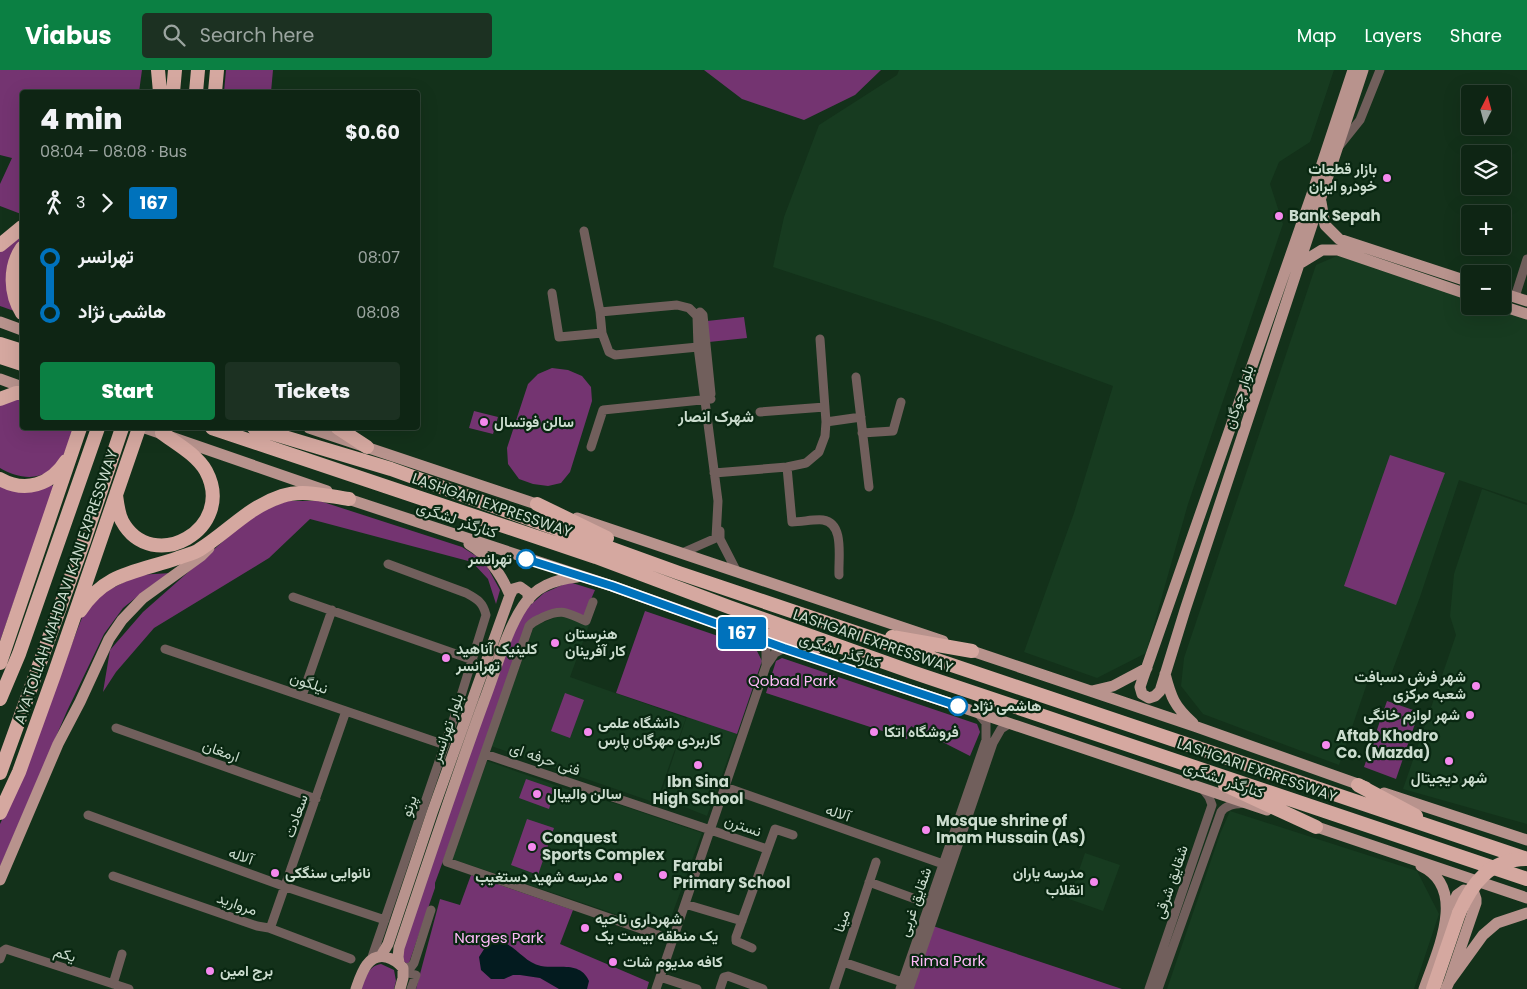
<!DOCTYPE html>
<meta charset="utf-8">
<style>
body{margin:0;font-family:Poppins,Vazirmatn,sans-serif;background:#1c3122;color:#f1f3f6;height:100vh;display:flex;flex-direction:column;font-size:19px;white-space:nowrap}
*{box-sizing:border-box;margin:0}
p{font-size:16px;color:#9ba5a0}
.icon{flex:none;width:28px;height:28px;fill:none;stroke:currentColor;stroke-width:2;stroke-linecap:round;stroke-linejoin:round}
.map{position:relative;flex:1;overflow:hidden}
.side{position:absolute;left:20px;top:20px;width:400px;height:340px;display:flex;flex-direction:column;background:#0e2514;border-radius:5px;box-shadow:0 5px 20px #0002,0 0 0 1px #2e4234}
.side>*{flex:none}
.badge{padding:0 10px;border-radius:4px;font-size:18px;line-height:32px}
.needle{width:32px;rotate:6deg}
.buttons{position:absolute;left:1461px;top:15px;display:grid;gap:10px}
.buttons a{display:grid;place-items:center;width:50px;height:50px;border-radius:5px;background:#0e2514;box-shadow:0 5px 20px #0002,0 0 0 1px #2e4234;font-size:25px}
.map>.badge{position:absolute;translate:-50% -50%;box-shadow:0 0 0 2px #fff}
.legs{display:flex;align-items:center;gap:8px;height:55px;padding:0 20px;font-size:16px}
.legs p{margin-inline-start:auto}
.headline{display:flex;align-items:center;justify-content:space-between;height:85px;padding:0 20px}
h1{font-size:28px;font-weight:800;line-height:38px}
.action{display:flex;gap:10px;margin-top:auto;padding:10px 20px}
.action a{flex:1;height:58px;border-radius:5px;background:#0b8043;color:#fff;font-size:20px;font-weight:800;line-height:58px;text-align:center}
.action a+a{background:#1c3122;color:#f1f3f6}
ul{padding:0 20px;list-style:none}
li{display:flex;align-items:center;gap:18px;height:55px;font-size:19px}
li i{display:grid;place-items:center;width:8px;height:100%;margin:0 6px;background:currentColor}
li i::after{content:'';width:12px;height:12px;margin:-6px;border:4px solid;border-radius:50%;background:#0e2514}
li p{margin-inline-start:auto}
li:first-child i{background:linear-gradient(#0000 50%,currentColor 0)}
li:last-child i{background:linear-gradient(currentColor 50%,#0000 0)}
header{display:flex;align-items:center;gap:30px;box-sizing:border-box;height:70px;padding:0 25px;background:#0b8043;color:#fff}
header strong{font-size:24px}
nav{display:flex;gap:28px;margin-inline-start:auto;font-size:18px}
.search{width:350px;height:45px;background:#1c3122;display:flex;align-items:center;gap:12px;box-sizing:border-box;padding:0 18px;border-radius:5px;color:#9ba5a0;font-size:19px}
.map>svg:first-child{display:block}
</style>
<header>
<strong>Viabus</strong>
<div class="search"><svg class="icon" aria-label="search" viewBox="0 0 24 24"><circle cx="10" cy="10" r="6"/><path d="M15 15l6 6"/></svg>Search here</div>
<nav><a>Map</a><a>Layers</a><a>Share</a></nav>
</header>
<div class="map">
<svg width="1527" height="919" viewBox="0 0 1527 919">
<rect width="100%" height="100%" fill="#13311a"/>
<!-- built -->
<path fill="#173b20" d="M899 0H1334L1310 72 1279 92 1270 114 1283 154 1188 434 1146 583 1097 608 1024 582 1074 443 1113 316 937 251 773 197 784 147 819 55 897 5Z
M1339 185 1470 229V236H1490L1527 249V433L1459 410 1420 527 1389 610 1371 602 1339 695 1203 644 1181 616 1184 588 1316 195Z
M1482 419 1527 435V754L1403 719 1456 565 1450 546 1454 504Z
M562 545 589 555 570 607 686 648 656 733 491 676 534 556Z
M687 646 737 664 707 746 660 727Z
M487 691 575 722 620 735 702 763 666 861 452 789Z
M1230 741 1417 801 1439 844 1414 919H1167L1220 764Z
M1085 783 1120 795 1103 841 1069 829Z"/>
<!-- green -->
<path fill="#743471" d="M0 0H142L139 22H22V143L21 144 0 136V114L12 88 0 85Z
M226 0H273L271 22H224Z
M704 0H881L855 25 804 50 742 29Z
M22 161V169C15 176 6 197 6 208 6 219 12 232 17 242L0 236V180Z
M744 247 747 268 709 272 707 251Z
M552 298 568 300 582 306 591 317 592 331 570 402 561 413 548 416 533 414 519 409 508 394 507 378 528 314 538 304Z
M11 328 22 329V358H73C70 366 68 376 64 384 51 411 23 412 0 398V334Z
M474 341 498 347 493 364 469 358Z
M1390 385 1445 403 1396 535 1344 516Z
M49 412 54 417 0 571V413Z
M287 431H320L462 477 484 491 500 520 496 534 488 509 472 492 310 449 269 488 154 558 116 602 103 622 110 580 143 542 254 444Z
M171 503 149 517 123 538 104 564 67 641 0 797V754L13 726 83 545 101 524 138 505Z
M569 512 595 520 583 548 562 540 532 549 435 813V818L409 893H406L403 891 401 881 518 546 544 523Z
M645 541 756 579 762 591 737 664 616 623Z
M782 588 977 654 980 662 970 686 911 656 907 669 766 623 776 591Z
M565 623 584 630 570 668 551 661Z
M1387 631 1419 642 1396 709 1364 697Z
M526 709 555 719 549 739 519 728Z
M527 749 554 758 538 805 511 795Z
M471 805 573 840 560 874 649 912 647 919H416L440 829 460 835Z
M930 855 1122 919H907Z
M381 894 394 900 396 911 394 919H361C365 908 368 896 381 894Z"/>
<!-- water -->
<path fill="#031b1f" d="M497 871C515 873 523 892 541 896 559 899 580 891 589 911L587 919H559L540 908 520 905H513L504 909H491L481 900 479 887 486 876Z"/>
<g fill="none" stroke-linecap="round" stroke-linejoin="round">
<!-- minor -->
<path stroke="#715f5c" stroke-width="9" d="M1340 75 1360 50 1380 0
M584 161 600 242 602 263 609 282 615 285 698 277
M552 223 559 267 602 263
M1515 227 1527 189
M600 242 677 235 689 238 697 246 698 277 718 431 716 468 682 483
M698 244 700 242 703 245 711 324
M856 307 869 417
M760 342 825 337
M826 352 861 347
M862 363 893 361 901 332
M591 377 603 340 711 329
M787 397 792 452C802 452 814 449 823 450 845 453 838 489 839 505
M714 403 787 397 806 393 819 382 825 366 826 352 820 269
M720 461V469L737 502
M293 527 473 590
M593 532 586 551C567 543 563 538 543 547 538 550 533 551 529 556L447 792 673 870
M758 569 766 580V594
M165 579 445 675
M302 626 332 540
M116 658 316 729
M485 684 767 779
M725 717 943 794
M88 745 286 817 385 850
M113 806 257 856 269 858 351 889
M869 812 929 834
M685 834 742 851
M269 858 271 856 346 641
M752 878 736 871V867L775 759 793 765
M0 889 3 881 6 879 129 919
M371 890 456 642 486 545C483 532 477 529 466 523L388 494
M843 892 902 912
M403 898 411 897 414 893 431 840
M404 902 416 905 411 919
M660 907 697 919
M113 914 122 884
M656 919 766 596 775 583 784 578
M720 919 724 907 728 906 763 919
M834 919 876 792
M900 919 986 670V653L977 642
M909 919 993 673 1001 659 1009 654
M1149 919 1212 735 1209 727 1202 718
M1158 919 1221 742C1227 734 1236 734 1245 733"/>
<!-- major -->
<path stroke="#b8938d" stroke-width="11" d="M1353 0 1312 124 1143 608 1140 617 1142 624 1149 628 1155 626 1160 621 1185 540 1363 0
M1321 132 1325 155 1339 169 1470 212
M1299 194 1322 180H1338L1470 225
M1502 223 1527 231
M1502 236 1527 244
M0 252 22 260
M0 309 22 317
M145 358 327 421
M309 358 545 437
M342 427 612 516 730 558
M577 448 943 571
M510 525 513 519 520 517 527 522 529 529
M759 569 1267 740
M966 579 1197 657 1366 717
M1165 604C1171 627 1174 636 1193 653
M1092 621 1113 616 1147 598
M1384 723 1527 770
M1308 754 1527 828
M1421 796C1469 818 1436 884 1424 919
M0 810 58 674 80 632 109 569 122 550 143 528 201 486 209 478
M381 886 388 874 432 743 510 525C501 504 489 486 469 474
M399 893 398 887 399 878C427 795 454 713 484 631 495 603 506 561 523 536 536 516 554 510 577 507
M1449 912 1476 833V829L1474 823 1464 820 1457 825 1449 844
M356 919C361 905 367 883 386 887 393 889 398 892 403 898V908L400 919
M1446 919 1449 912 1483 865 1497 853 1527 843"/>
<!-- highway -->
<path stroke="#d5a8a0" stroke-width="14" d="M158 0 160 22
M173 22 175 0
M196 22 198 0
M215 22 217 0
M0 175 22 157
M22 178C9 197 10 224 22 243
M0 274 22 281
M0 287 22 294
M0 329 16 323H22
M212 358 596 487 729 537 912 602 1527 809
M254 358 391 399 679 503 1527 789
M338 358 367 377
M0 409C25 423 51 415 66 391
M116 425C117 433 118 443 122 451 152 506 237 459 206 401 197 385 177 374 162 363
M537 434 607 468
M80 541C105 502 138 502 178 488 185 485 193 484 199 480 228 462 248 437 282 426 303 419 327 426 349 429
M722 555 816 577
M892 567 972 581
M0 593 80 358
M0 629 19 584 98 358
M0 703 84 471 122 358
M1225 715 1316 757
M1358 715 1416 746
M0 743 19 702 54 605 139 358
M1433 919 1459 843"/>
<!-- highway-bridge -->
<path stroke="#d5a8a0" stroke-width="14" d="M1459 843C1472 813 1490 789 1527 789"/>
</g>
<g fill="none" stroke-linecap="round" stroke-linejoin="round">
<!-- line-1 casing -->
<g stroke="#fff" stroke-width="11">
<path id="line-1" d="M526 489 612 516 784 578 958 636"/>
</g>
<!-- line-1 -->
<use href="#line-1" stroke="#0072bc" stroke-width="8"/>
</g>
<!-- markers -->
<g fill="#f589ee" stroke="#092711" stroke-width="2">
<circle cx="1387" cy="108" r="5"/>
<circle cx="1279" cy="146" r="5"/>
<circle cx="484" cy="352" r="5"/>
<circle cx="555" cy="573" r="5"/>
<circle cx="446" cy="588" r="5"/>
<circle cx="1476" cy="616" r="5"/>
<circle cx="1470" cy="645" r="5"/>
<circle cx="588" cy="662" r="5"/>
<circle cx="874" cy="662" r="5"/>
<circle cx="1326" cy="675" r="5"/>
<circle cx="1449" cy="691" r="5"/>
<circle cx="698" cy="695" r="5"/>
<circle cx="537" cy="724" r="5"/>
<circle cx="926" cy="760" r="5"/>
<circle cx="532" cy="777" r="5"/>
<circle cx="275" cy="803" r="5"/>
<circle cx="663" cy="805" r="5"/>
<circle cx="618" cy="807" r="5"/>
<circle cx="1094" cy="812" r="5"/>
<circle cx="585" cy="858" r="5"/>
<circle cx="613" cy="892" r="5"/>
<circle cx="210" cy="901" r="5"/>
</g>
<g fill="#fff" stroke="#0072bc" stroke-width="2.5">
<circle cx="526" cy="489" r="9"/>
<circle cx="958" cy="636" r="9"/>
</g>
<g text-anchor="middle" stroke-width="4.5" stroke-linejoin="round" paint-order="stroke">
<!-- poi labels -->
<g font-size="15" font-weight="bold" fill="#cbdcce" stroke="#092711" text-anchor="start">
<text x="1377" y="104" text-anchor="end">بازار قطعات<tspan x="1377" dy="17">خودرو ایران</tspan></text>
<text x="1289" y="151">Bank Sepah</text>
<text x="494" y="357">سالن فوتسال</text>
<text x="565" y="569">هنرستان<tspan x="565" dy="17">کار آفرینان</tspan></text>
<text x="456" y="584">کلینیک آناهید<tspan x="456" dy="17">تهرانسر</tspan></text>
<text x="1466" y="612" text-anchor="end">شهر فرش دسبافت<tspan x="1466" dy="17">شعبه مرکزی</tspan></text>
<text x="1460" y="650" text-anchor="end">شهر لوازم خانگی</text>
<text x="598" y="658">دانشگاه علمی<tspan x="598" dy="17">کاربردی مهرگان پارس</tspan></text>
<text x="884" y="667">فروشگاه اتکا</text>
<text x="1336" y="671">Aftab Khodro<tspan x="1336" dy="17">Co. (Mazda)</tspan></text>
<text x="1449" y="713" text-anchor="middle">شهر دیجیتال</text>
<text x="698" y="717" text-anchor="middle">Ibn Sina<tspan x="698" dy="17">High School</tspan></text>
<text x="547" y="729">سالن والیبال</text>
<text x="936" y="756">Mosque shrine of<tspan x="936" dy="17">Imam Hussain (AS)</tspan></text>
<text x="542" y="773">Conquest<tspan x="542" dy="17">Sports Complex</tspan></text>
<text x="673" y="801">Farabi<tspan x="673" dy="17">Primary School</tspan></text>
<text x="285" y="808">نانوایی سنگکی</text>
<text x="1084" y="808" text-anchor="end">مدرسه یاران<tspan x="1084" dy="17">انقلاب</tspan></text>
<text x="608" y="812" text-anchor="end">مدرسه شهید دستغیب</text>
<text x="595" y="854">شهرداری ناحیه<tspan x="595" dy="17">یک منطقه بیست یک</tspan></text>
<text x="623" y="897">کافه مدیوم شات</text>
<text x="220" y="906">برج امین</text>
</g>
<!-- street labels -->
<g font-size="15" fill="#cbdcce" stroke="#092711">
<text transform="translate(1239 327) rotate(-72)" y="5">بلوار چوگان</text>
<text transform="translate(492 435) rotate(19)" y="5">LASHGARI EXPRESSWAY</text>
<text transform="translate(457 450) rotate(19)" y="5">کنارگذر لشگری</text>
<text transform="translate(66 517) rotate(-71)" y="5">AYATOLLAH MAHDAVI KANI EXPRESSWAY</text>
<text transform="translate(873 571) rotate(19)" y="5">LASHGARI EXPRESSWAY</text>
<text transform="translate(840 581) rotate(18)" y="5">کنارگذر لشگری</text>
<text transform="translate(309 613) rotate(19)" y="5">نیلگون</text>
<text transform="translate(447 658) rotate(-71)" y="5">بلوار تهرانسر</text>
<text transform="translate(221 681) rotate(20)" y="5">ارمغان</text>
<text transform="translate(545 689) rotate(19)" y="5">فنی حرفه ای</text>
<text transform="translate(1257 700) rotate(19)" y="5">LASHGARI EXPRESSWAY</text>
<text transform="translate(1224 710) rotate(19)" y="5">کنارگذر لشگری</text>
<text transform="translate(409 736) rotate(-71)" y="5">پرتو</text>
<text transform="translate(838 743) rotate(19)" y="5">آلاله</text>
<text transform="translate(296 746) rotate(-71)" y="5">سعادت</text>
<text transform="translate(743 756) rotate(19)" y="5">نسترن</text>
<text transform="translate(241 786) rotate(20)" y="5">آلاله</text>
<text transform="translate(1171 812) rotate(-71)" y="5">شقایق شرقی</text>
<text transform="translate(915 832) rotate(-71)" y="5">شقایق غربی</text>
<text transform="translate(237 834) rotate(19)" y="5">مروارید</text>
<text transform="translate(842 851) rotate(-72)" y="5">مینا</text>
<text transform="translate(65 884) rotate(18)" y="5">یکم</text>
</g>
<!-- stop labels -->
<g font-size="15" font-weight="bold" fill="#cbdcce" stroke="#092711" text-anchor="end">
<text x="512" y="494">تهرانسر</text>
<text x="972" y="641" text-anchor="start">هاشمی نژاد</text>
</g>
<!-- park labels -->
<g font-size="15" fill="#ffbaf9" stroke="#092711">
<text x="792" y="616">Qobad Park</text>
<text x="499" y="873">Narges Park</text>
<text x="948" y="896">Rima Park</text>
</g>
<!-- neighbourhood labels -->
<g font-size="16" font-weight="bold" fill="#cbdcce" stroke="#092711">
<text x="716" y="352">شهرک انصار</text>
</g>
</g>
</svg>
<div class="buttons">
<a><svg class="needle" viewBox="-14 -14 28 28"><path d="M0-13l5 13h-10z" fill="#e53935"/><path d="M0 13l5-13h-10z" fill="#9ba5a0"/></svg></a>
<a><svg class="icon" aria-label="layers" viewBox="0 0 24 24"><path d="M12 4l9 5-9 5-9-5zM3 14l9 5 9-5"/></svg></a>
<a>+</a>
<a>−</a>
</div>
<b class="badge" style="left:742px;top:563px;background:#0072bc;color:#fff">167</b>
<section class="side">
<div class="headline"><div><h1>4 min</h1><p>08:04 – 08:08 · Bus</p></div><b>$0.60</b></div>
<div class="legs"><svg class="icon" aria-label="walk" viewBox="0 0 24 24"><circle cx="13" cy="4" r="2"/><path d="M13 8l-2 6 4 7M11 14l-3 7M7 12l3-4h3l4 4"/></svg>3<svg class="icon" aria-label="forward" viewBox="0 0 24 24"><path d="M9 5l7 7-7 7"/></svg><b class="badge" style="background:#0072bc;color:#fff">167</b></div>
<ul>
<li><i style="color:#0072bc"></i><b>تهرانسر</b><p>08:07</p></li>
<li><i style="color:#0072bc"></i><b>هاشمی نژاد</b><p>08:08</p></li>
</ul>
<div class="action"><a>Start</a><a>Tickets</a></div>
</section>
</div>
